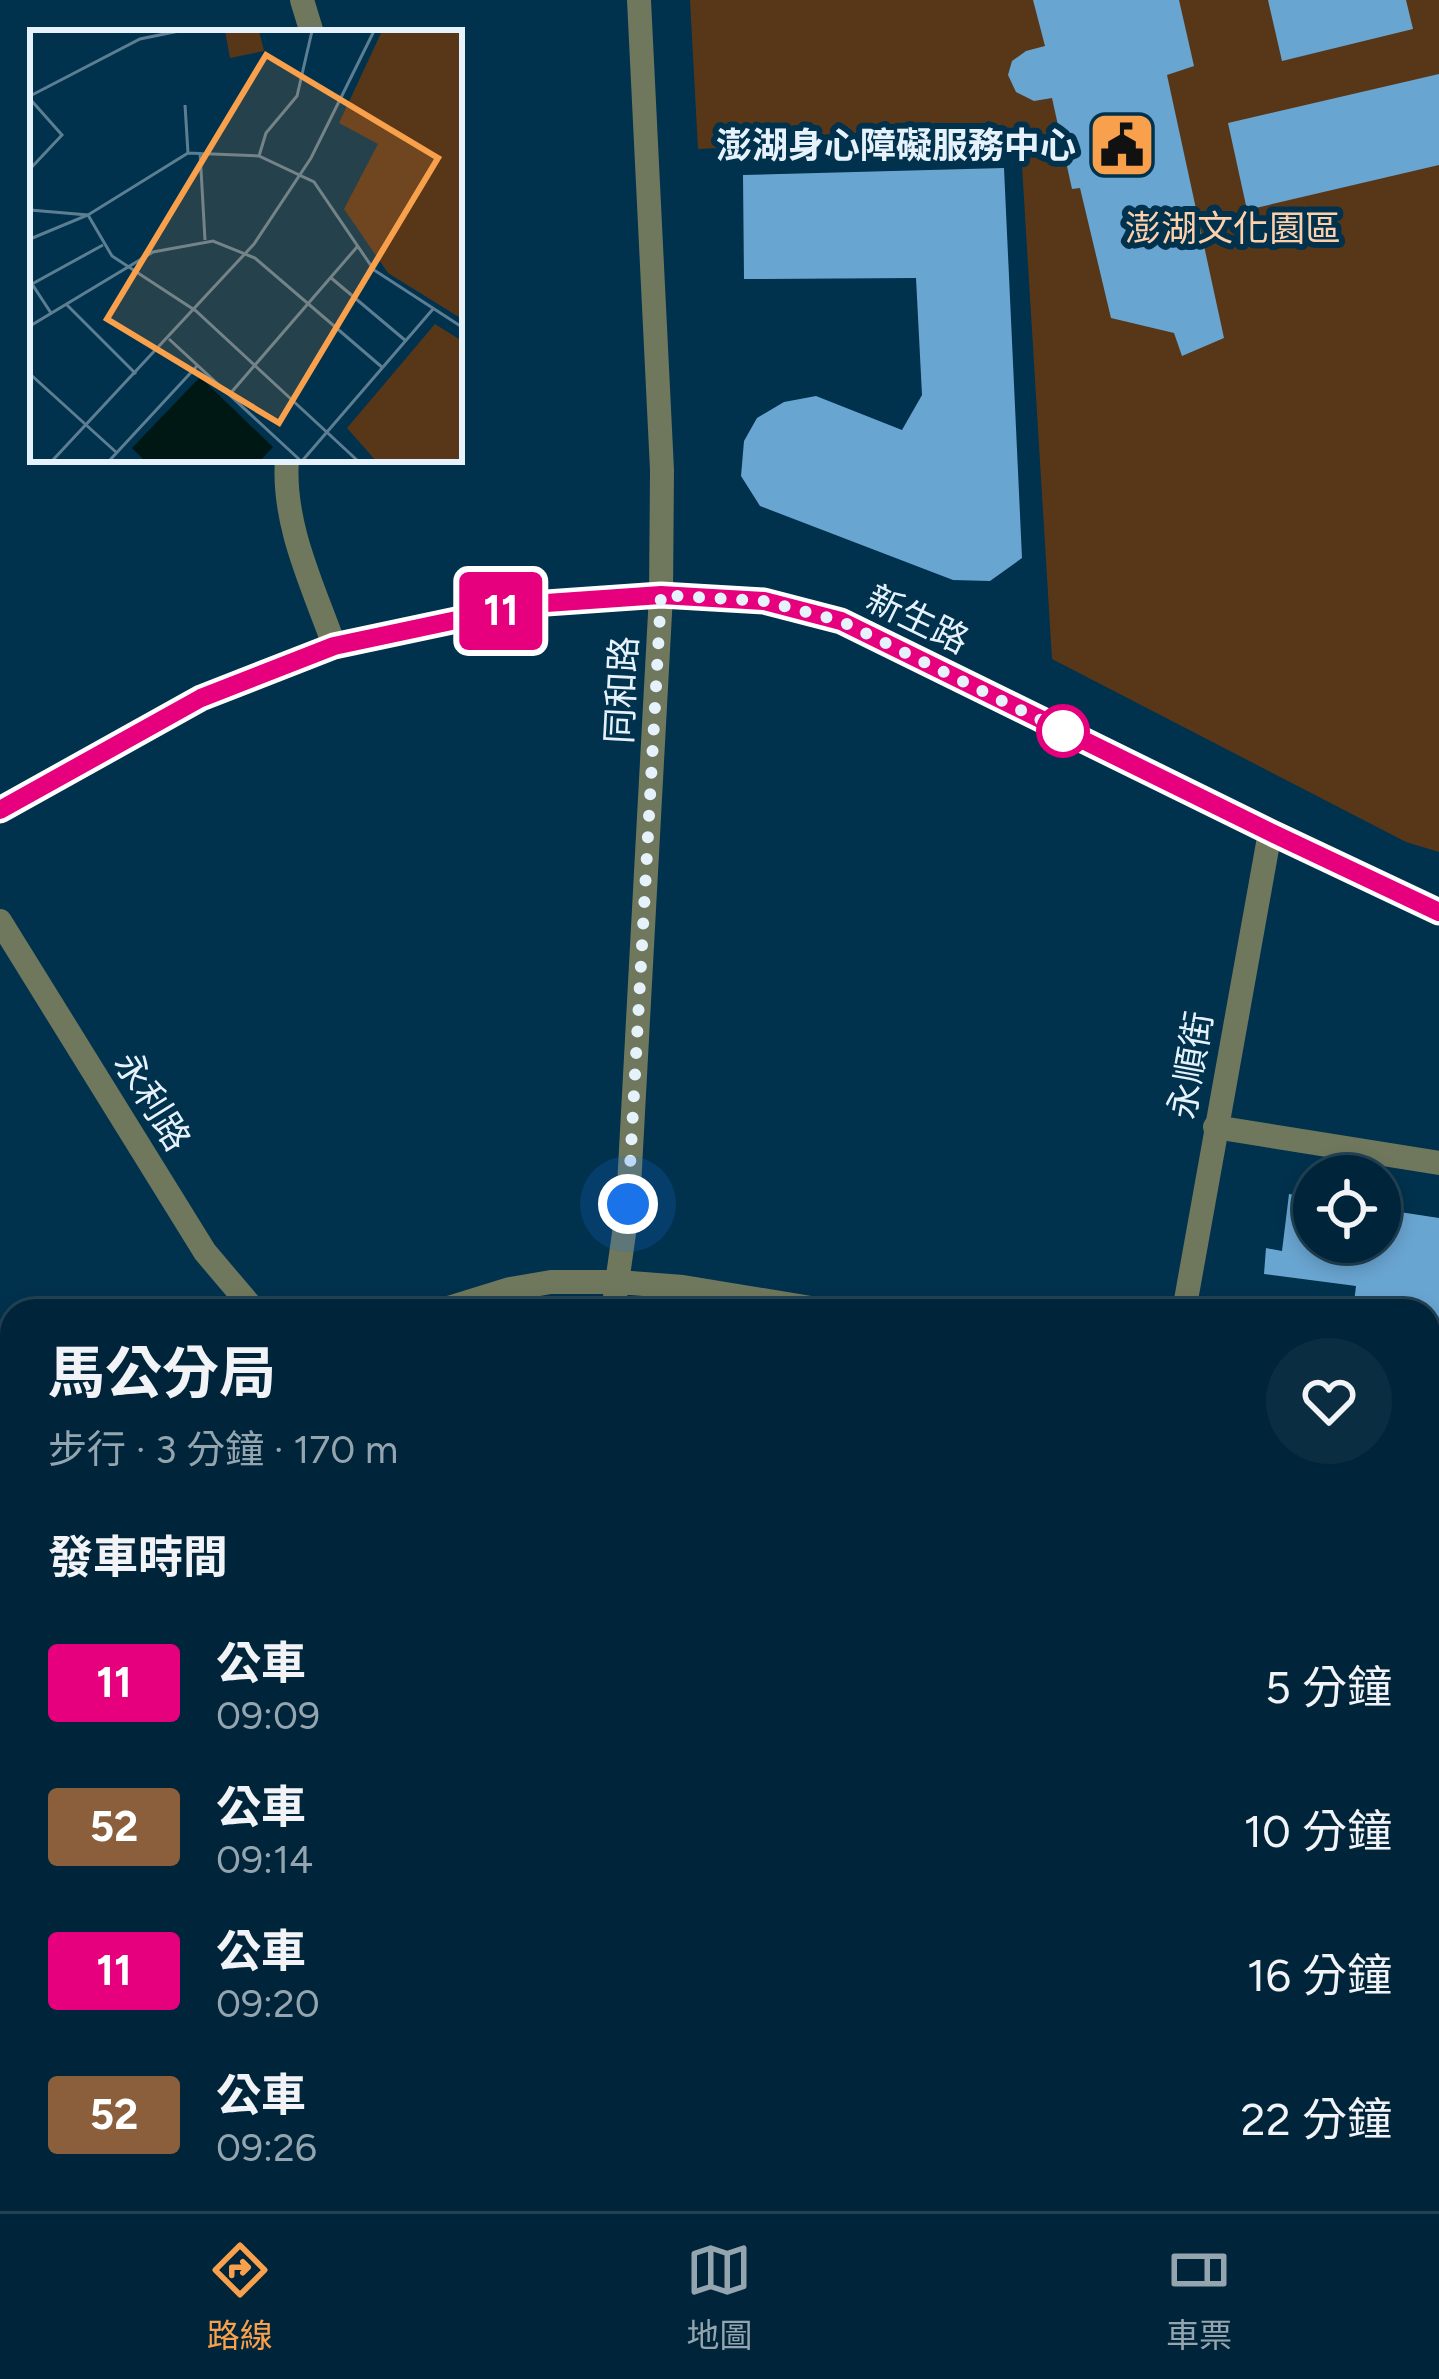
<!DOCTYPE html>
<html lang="zh-TW">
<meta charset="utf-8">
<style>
body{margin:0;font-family:Figtree,"Noto Sans TC",sans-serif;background:#0a2d42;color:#f1f3f6;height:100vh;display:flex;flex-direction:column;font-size:45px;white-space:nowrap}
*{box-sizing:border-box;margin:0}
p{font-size:39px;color:#95a5af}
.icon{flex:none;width:66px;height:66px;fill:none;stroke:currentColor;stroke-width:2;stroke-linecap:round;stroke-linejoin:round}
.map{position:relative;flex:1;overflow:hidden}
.drawer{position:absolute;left:0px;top:1299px;width:1440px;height:912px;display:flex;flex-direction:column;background:#00253a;border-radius:36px 36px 0 0;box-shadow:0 6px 18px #0003,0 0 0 3px #224254}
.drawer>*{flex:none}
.badge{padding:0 24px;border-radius:9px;font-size:42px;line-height:78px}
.buttons{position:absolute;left:1293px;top:1155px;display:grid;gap:24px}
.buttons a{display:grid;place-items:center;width:108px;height:108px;border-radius:50%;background:#00253a;box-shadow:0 6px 18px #0003,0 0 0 3px #224254;font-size:60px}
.you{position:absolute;width:60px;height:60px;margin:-30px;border:9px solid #fff;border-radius:50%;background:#1a73e8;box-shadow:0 0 0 18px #1a73e833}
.map>.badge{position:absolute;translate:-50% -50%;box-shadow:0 0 0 6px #fff}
h2{padding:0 48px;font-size:45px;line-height:108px}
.round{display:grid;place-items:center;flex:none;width:126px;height:126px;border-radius:63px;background:#0a2d42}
.summary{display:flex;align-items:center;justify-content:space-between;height:204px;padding:0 48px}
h1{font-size:57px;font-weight:700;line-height:90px}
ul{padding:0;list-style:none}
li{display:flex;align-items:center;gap:36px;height:144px;padding:0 48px}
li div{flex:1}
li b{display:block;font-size:45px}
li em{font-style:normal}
li .badge{min-width:132px;font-weight:700;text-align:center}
.menu{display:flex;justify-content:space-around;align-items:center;height:168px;border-top:3px solid #224254;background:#00253a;font-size:33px;color:#95a5af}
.menu a{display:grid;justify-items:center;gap:6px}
.menu .selected{color:#f8a04b}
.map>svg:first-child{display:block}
</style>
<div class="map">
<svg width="1439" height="2211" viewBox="0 0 1439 2211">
<rect width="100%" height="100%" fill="#00314d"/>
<!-- green -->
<path fill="#583718" d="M690 0H1439V852L1406 842 1052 659 1020 133 698 149Z"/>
<!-- building -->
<path fill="#69a5d1" d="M1033 0H1179L1194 66 1167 75 1224 338 1182 356 1174 333 1111 318 1080 188 1072 189 1052 98 1034 101 1016 92 1008 75 1012 61 1026 51 1045 46Z
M1268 0H1406L1413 29 1282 61Z
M1439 74V165L1247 210 1228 123Z
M1004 168 1022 558 990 581 953 580 760 506 741 476 744 441 757 418 784 402 816 396 902 430 922 395 916 278 744 279 743 175Z
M1289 1194 1314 1198V1242H1380V1209L1439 1218V1384L1428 1382V1311H1353L1356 1286 1264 1274 1266 1248 1282 1251Z
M1428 1472 1439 1474V1776L1428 1767Z
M238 2199H360L358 2211H236Z"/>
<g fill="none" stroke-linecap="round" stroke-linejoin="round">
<!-- path -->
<path stroke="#507489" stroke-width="8" stroke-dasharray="9 9" stroke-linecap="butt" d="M1428 2088 1439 2090
M1138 2199 1194 2211"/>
<!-- lane -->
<path stroke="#6f775d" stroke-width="24" d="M302 0 312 33
M287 459C282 524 313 586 334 645
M1215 1127 1439 1163"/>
<!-- street -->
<path stroke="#6f775d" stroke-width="24" d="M0 921 205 1252 255 1311
M439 1311 510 1289 551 1282H618L683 1287 829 1311
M613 1311 628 1205 661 595 662 470 639 0
M1184 1311 1270 832
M1428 1413 1439 1415
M0 1679 12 1660
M0 1811H12
M1428 2019 1439 2021
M905 2199 968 2211
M432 2211 435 2199
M719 2211 721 2199
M1031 2211 1033 2199"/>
<!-- secondary -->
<path stroke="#94a176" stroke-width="24" d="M0 810 201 698 334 645 533 604 661 595 764 601 841 621 1270 832 1439 912"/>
</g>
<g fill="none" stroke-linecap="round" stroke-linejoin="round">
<!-- line casing -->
<g stroke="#fff" stroke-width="27">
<path id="line" d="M0 810 201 698 334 646 532 604 661 595 764 601 841 621 1270 832 1439 912"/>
</g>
<!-- line -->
<use href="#line" stroke="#e6007e" stroke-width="18"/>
<!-- walk -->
<path stroke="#e6f2fb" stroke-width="12" stroke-dasharray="0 21.6" d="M628 1204 661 595 764 601 841 621 1063 731"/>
</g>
<!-- icons -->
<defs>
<g id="civic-square" transform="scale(3.45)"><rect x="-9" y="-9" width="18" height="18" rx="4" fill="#f8a04b" stroke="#00314d"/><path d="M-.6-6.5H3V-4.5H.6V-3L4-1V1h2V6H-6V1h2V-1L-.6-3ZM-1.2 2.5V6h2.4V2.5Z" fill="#111"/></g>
</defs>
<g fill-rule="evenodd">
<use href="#civic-square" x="1122" y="145"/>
</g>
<!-- markers -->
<circle fill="#fff" stroke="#e6007e" stroke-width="6" cx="1063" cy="731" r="24"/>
<g text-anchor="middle" stroke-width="12" stroke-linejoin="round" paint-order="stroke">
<!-- poi labels -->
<g font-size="36" font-weight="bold" fill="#e6f2fb" stroke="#00314d" text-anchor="end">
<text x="1076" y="158">澎湖身心障礙服務中心</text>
</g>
<!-- park labels -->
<g font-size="36" fill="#fed0aa" stroke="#00314d">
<text x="1233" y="241">澎湖文化園區</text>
</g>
<!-- street labels -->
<g font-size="36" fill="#e6f2fb" stroke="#00314d">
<text transform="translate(918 619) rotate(26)" y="13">新生路</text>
<text transform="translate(621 690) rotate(-87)" y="13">同和路</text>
<text transform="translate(1190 1065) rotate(-80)" y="13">永順街</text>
<text transform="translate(153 1101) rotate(58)" y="13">永利路</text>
</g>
</g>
<!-- overview -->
<g transform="translate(30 30)">
<rect width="432" height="432" fill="#00314d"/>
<path d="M195 1H229L234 21 200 28ZM352 1H432V289L358 243 314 179 348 114 309 93ZM405 294 432 311V431H346L317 398Z" fill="#583718"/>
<path d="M170 347 243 417 230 431H115L102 418Z" fill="#001814"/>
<path fill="none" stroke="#5c7e93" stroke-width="3" d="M0 66 110 9 149 1M0 69 32 105 0 139M155 75 158 123M170 122 175 210M229 126 236 103 267 66 282 1M0 180 58 185 82 226 166 281 328 431M0 209 58 185 158 123 229 126 284 152 344 240 432 297M300 247 376 311M36 274 106 344M21 283 2 254 73 215M0 296 123 222 183 211 225 228 353 338M139 309 271 431M0 344 87 423M199 365 327 217M22 431 224 214 281 128 344 1M79 431 167 336M272 431 403 279"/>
<path fill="#f8a04b" fill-opacity="0.15" stroke="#f8a04b" stroke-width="6" d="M236 25 408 128 249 393 77 289Z"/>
<rect width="432" height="432" fill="none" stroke="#e6f2fb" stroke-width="6"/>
</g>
</svg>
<div class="buttons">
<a><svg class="icon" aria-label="locate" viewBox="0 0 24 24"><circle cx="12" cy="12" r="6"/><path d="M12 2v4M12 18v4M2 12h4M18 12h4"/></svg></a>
</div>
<div class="you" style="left:628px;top:1204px"></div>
<b class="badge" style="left:501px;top:611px;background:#e6007e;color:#fff">11</b>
<section class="drawer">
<div class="summary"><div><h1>馬公分局</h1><p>步行 · 3 分鐘 · 170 m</p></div><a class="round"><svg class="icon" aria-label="heart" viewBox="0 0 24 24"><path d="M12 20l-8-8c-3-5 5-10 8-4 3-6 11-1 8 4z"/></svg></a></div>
<h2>發車時間</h2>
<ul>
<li><span class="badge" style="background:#e6007e;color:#fff">11</span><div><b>公車</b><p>09:09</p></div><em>5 分鐘</em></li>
<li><span class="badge" style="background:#8b5e3c;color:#fff">52</span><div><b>公車</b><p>09:14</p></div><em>10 分鐘</em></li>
<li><span class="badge" style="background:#e6007e;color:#fff">11</span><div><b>公車</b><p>09:20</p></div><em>16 分鐘</em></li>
<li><span class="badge" style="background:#8b5e3c;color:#fff">52</span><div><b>公車</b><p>09:26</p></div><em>22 分鐘</em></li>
</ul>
</section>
</div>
<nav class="menu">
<a class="selected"><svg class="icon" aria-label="directions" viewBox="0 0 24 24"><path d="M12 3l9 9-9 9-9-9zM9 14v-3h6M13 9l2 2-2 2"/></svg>路線</a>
<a><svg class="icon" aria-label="map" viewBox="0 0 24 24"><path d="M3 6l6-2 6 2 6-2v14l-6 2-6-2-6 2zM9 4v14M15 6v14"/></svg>地圖</a>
<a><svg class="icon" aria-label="tickets" viewBox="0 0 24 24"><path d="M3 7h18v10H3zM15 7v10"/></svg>車票</a>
</nav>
